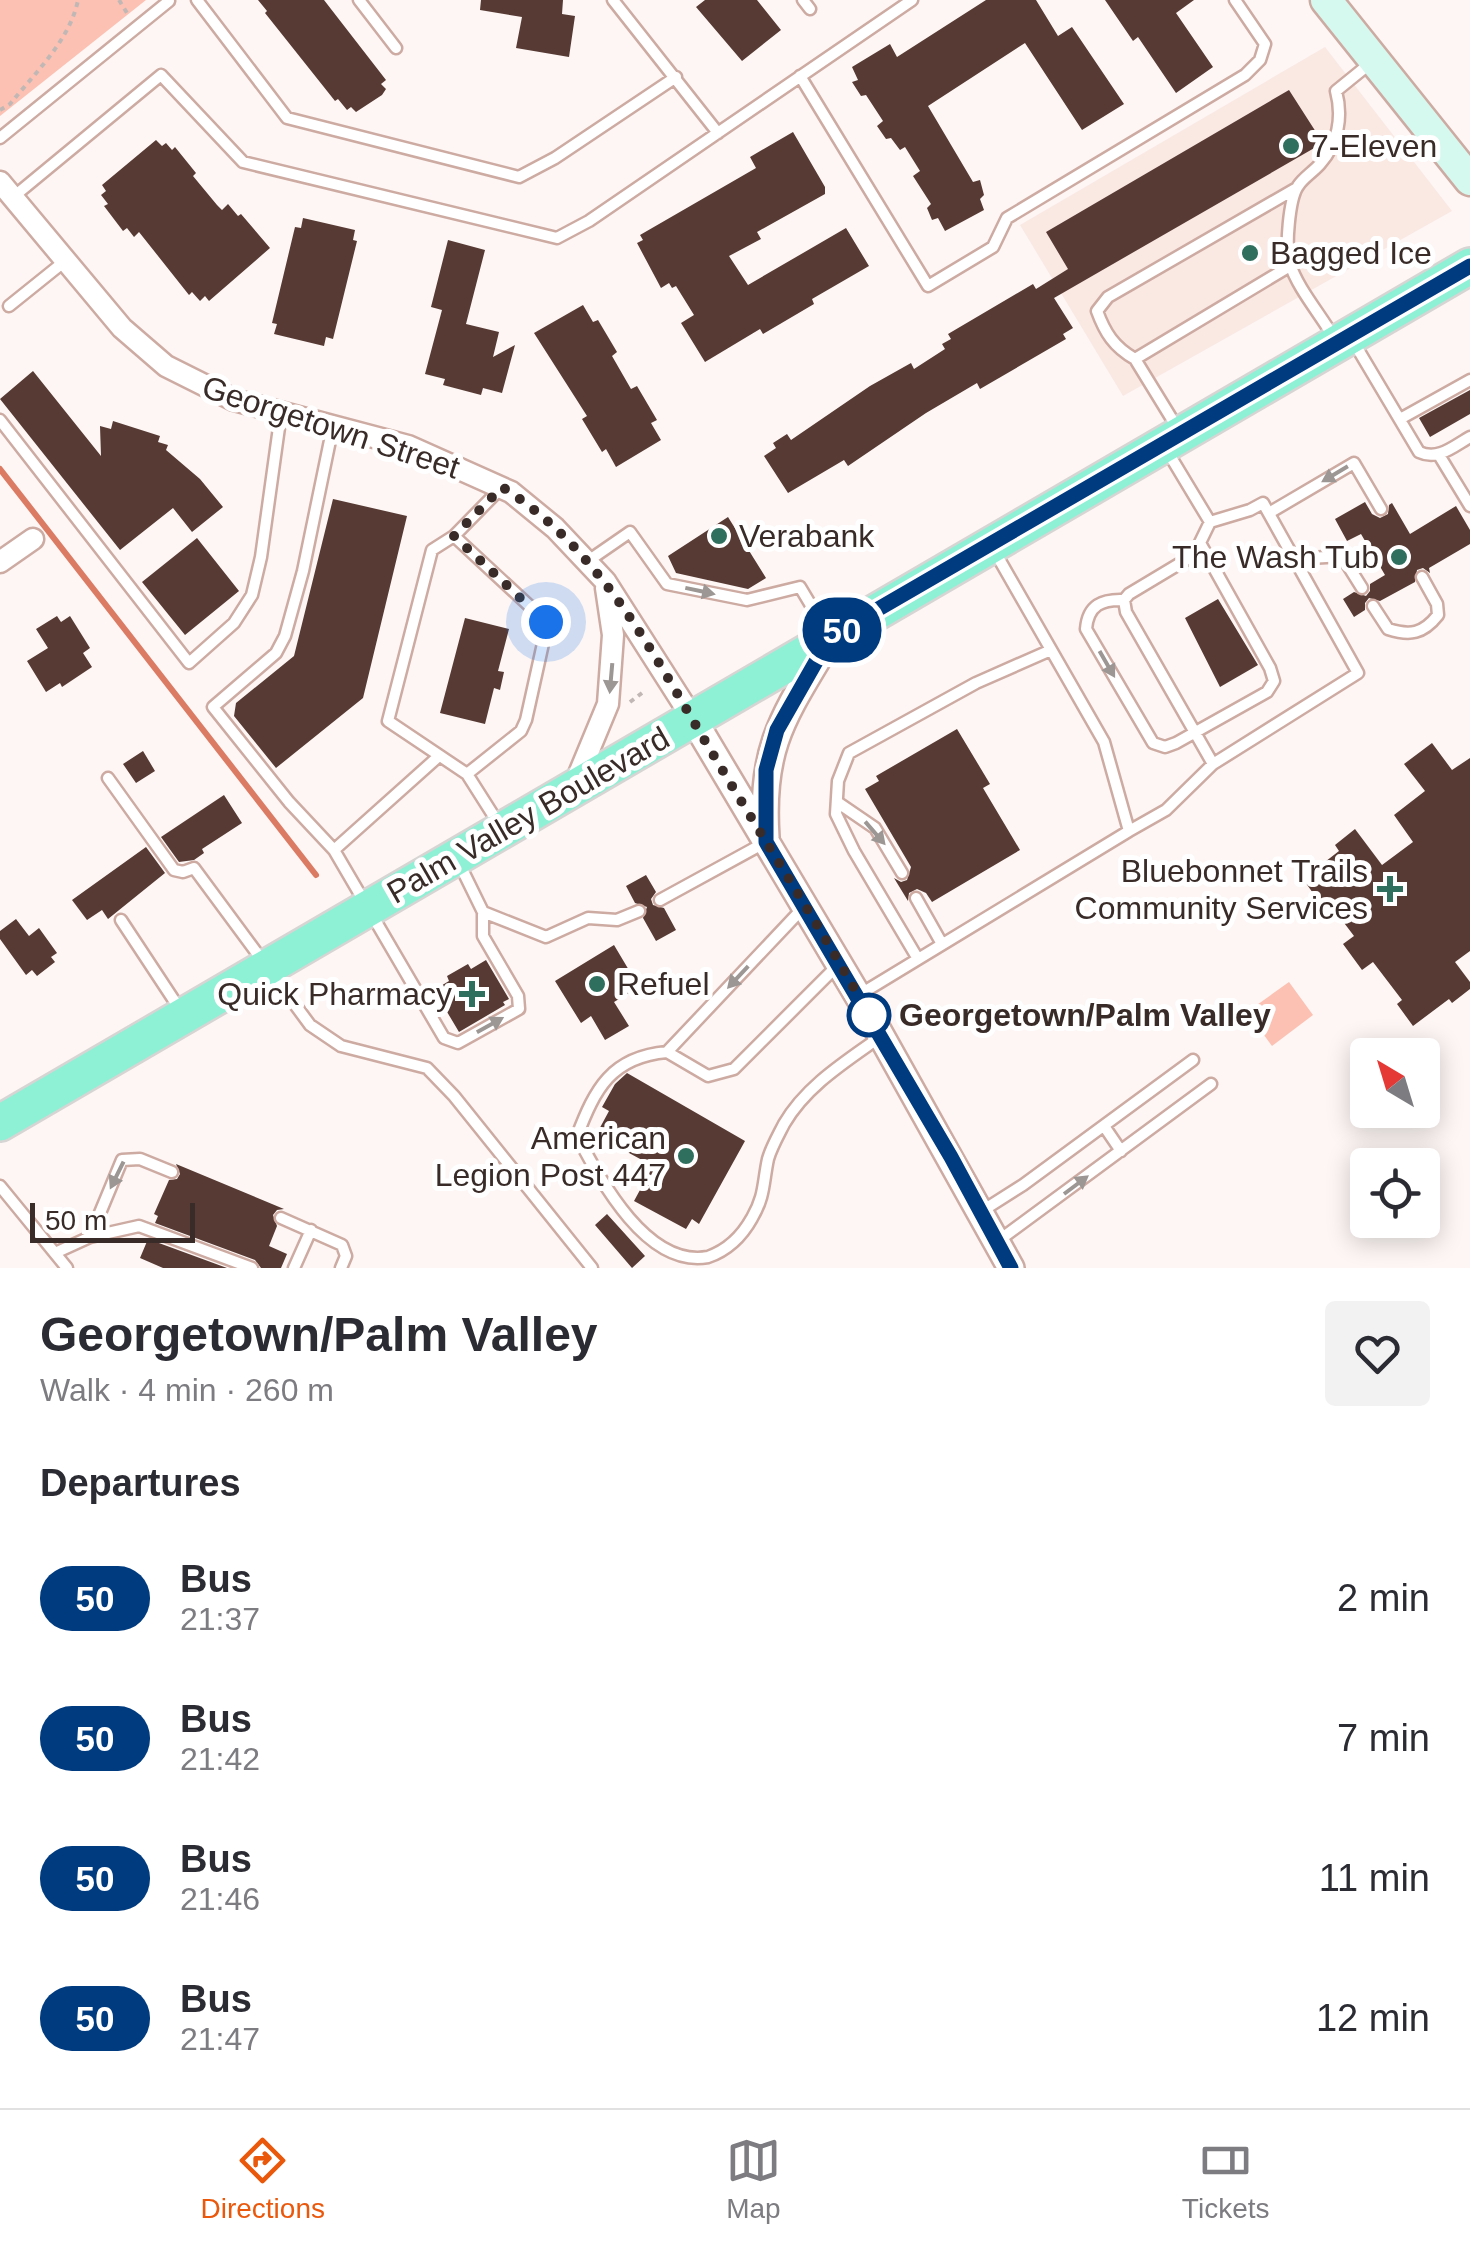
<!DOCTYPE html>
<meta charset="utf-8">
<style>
body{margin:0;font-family:Arial,sans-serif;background:#f2f2f3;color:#2b2b33;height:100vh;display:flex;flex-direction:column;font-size:38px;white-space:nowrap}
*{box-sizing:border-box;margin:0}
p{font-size:32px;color:#7c7c81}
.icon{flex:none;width:55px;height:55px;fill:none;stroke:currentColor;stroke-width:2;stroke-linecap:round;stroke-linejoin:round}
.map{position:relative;height:1268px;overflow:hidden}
.side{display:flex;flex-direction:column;background:#fff;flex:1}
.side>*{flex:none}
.badge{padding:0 20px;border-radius:32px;font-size:35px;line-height:65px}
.needle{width:65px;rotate:322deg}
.fabs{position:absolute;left:1350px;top:1038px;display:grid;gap:20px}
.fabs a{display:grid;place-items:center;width:90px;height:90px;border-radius:10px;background:#fff;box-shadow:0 5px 25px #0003;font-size:50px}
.scale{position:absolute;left:30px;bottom:25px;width:165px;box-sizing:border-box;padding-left:10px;border:5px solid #392c28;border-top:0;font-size:28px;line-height:35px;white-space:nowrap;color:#392c28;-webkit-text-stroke:8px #fff;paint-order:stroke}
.you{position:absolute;width:50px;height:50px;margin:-25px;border:8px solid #fff;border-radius:50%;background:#1a73e8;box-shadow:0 0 0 15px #1a73e833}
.map>.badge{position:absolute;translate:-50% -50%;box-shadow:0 0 0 5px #fff}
h2{padding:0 40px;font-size:38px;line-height:90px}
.round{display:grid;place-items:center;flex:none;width:105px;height:105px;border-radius:10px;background:#f2f2f3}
.summary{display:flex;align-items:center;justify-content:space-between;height:170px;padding:0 40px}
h1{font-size:48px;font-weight:700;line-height:75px}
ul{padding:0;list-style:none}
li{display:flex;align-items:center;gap:30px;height:140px;padding:0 40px}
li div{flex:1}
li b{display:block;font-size:38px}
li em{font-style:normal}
li .badge{min-width:110px;font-weight:700;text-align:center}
.menu{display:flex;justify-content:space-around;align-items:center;height:140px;border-top:2px solid #e1e1e2;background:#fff;font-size:28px;color:#7c7c81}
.menu a{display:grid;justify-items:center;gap:5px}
.menu .active{color:#ea580c}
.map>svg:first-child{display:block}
</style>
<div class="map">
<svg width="1470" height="1268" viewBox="0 0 1470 1268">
<rect width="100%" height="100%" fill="#fdf6f4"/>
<!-- built -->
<path fill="#fae8e3" d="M1325 47 1452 211 1123 396 1020 225Z"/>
<!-- green -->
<path fill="#fcc1b2" d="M0 0H146L0 116Z
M1289 982 1313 1015 1272 1046 1247 1012Z"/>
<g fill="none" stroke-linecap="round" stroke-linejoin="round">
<!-- stream -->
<path stroke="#db7b64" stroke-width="6" d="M0 469 316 875"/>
</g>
<!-- building -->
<path fill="#573a33" d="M258 0H324L386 80 381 84 386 89 382 95 356 112 351 107 347 110 338 99 335 101 265 13 267 11Z
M481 0H563L562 14 575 16 569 57 516 48 522 17 480 10Z
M705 0H757L781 30 742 61 696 7Z
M986 0H1036L1058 36 1072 27 1124 104 1082 130 1025 43 928 106 973 182 980 180 984 195 980 199 984 210 945 231 938 218 932 220 927 208 931 204 913 176 920 171 905 147 900 150 891 138 886 139 877 126 883 121 866 95 861 96 852 82 858 80 852 67 890 44 897 57Z
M1105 0H1194L1176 13 1213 67 1176 93 1138 37 1133 41Z
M1289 90 1323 143 1054 298 1073 328 1063 334 1066 339 980 389 977 383 926 413 848 466 844 460 788 493 764 456 776 448 773 443 787 434 791 440 870 386 911 363 914 369 945 349 942 344 951 339 948 334 1033 284 1036 289 1068 269 1046 232Z
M793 132 825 187V194L757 232 761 239 729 256 748 285 846 228 869 266 812 299 814 304 763 334 760 329 705 362 681 323 694 315 676 286 672 288 669 283 661 288 637 243 643 240 640 235 756 168 750 157Z
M156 140 162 146 166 143 172 150 175 147 196 173 193 176 217 205 222 210 228 204 238 216 241 214 270 248 209 301 205 296 200 301 192 292 189 295 139 232 134 237 127 228 123 231 104 206 108 204 101 195 106 191 102 185Z
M303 218 355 230 353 240 357 241 333 339 326 337 324 346 274 334 277 324 272 323 295 227 301 228Z
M448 240 485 250 466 324 499 332 493 357 515 345 502 393 483 388 481 395 443 385 445 379 425 374 442 310 431 307Z
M583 305 593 322 598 320 617 352 612 356 631 389 637 386 657 420 651 423 661 440 616 467 606 449 602 452 582 419 587 416 534 333Z
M33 371 101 456 100 426 111 429 113 421 160 436 158 442 168 445 166 450 200 479 223 507 192 532 173 508 120 550 0 399Z
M1470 390V414L1430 437 1419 418Z
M333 499 407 516 363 698 276 768 234 716 236 703 294 656Z
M1365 502 1372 514 1380 518 1388 514 1389 505 1392 503 1410 534 1456 506 1470 530V544L1429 568 1430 573 1423 568 1417 570 1415 582 1380 601 1369 598 1365 603V610L1354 617 1343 599 1354 592 1366 596 1370 591V584L1385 575 1361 534 1347 541 1335 519Z
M728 517 766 578 748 589 676 573 668 556Z
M197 538 239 591 185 635 142 582Z
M1218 599 1258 665 1220 687 1185 618Z
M57 616 61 622 70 616 90 648 83 653 92 667 62 687 60 683 46 692 27 661 48 648 36 629Z
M465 618 509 629 498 671 504 672 500 690 494 688 485 724 440 713Z
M957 729 990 784 983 788 1020 850 932 902 926 893 917 889 909 893 908 901 894 878 901 882 907 880 911 867 865 789 879 781 876 776Z
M1432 743 1452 770 1470 758V951L1455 962 1470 982V989L1452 1003 1449 999 1413 1026 1397 1004 1402 1000 1373 962 1362 970 1343 944 1354 936 1326 899 1320 903 1303 879 1339 851 1335 845 1355 829 1382 865 1413 842 1394 815 1425 791 1404 764Z
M143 751 155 771 136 783 123 764Z
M224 795 242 823 202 849 204 853 194 860 179 862 161 837Z
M146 847 165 873 108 919 102 910 87 920 72 900Z
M646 875 656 892 651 899 653 905 664 908 676 930 656 941 643 918 647 907 635 903 626 886Z
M16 919 29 936 39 928 57 953 51 957 55 962 37 976 32 970 26 975 0 939V931Z
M614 945 639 987 614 1002 629 1026 605 1040 591 1016 581 1023 555 981Z
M486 960 509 999 503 1002 505 1005 459 1032 434 990 449 981 447 976 468 964 471 969Z
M627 1073 745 1141 699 1224 692 1219 686 1229 634 1201 653 1166 596 1135 609 1111 602 1107 615 1084Z
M176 1164 284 1209 277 1210 273 1215 277 1226 269 1246 287 1254 281 1268H261L255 1260 155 1223 158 1216 154 1214 169 1180 177 1179 180 1174Z
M607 1214 645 1256 632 1268 595 1225Z
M148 1239 227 1268H163L140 1258Z"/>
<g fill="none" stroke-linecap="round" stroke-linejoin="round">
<!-- service casing -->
<g stroke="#cdaba2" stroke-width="15">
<path id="service" d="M197 0 287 118 519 177 555 158 676 77
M359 0 396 48
M613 0 718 133
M803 0 810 9
M800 76 928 286 993 247 1007 218 1245 75 1260 60 1265 44 1235 0
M0 138 169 1
M12 198 161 75 243 162 557 238 589 221 912 0
M9 306 65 261
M1334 338C1321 315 1298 289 1290 264 1285 248 1289 199 1298 186 1303 178 1313 172 1320 164 1338 144 1343 117 1336 91L1373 61
M1353 341 1419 452C1438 461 1454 446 1470 437
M1135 359C1114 347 1105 333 1097 311L1108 297 1295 189
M1400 419 1470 380
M0 420 189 663 234 623 252 595 261 557 281 413
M333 426 303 571 285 636 276 653 213 707 289 802 334 850 444 1038 458 1043 519 1009 518 996 483 936V912
M1178 429 1135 359 1290 266
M1439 455 1470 506
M1269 513 1354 463 1381 509
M1210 522 1194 555 1129 594 1124 600 1126 612 1213 764
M454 536 536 612 546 623V630L526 720 521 731 467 774
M1294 559 1342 556 1362 588
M588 561 630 532 667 584 747 600 800 587 827 632
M1124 600C1102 599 1088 605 1086 629L1153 743 1165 747 1176 743 1267 692 1274 681 1270 668 1200 543
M1373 606 1388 629C1410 636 1423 634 1438 615L1437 604 1422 577
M108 778 174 870 183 872 194 868 310 1025 341 1046 427 1068 454 1096 592 1268
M837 802 875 828 902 873
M500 826 467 774 388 721 432 550 454 536 502 487
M1129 831 1166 810 1213 764 1358 673 1263 503 1250 510 1210 522 1166 449
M334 850 439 756
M458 861 483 912 546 937 588 918 617 920 639 911
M916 898 942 944
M660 900 766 842
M804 907 667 1052 708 1076 734 1069 839 964
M121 920 181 1011
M918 959 854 851 836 814 838 781 849 753 976 683 1051 650
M859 995 1129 831 1104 742 995 552
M667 1052C611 1057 595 1089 577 1136 601 1181 647 1268 708 1257 728 1250 742 1236 752 1218 765 1196 763 1182 768 1159 771 1148 779 1134 784 1124 806 1086 845 1062 880 1037
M1104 1126 1121 1151
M0 1186 67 1268
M982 1211 1023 1185 1193 1060
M281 1218 342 1245 346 1256 341 1268
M90 1237 122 1160 140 1159 172 1172
M998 1241 1211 1084
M55 1253 90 1237 139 1226 252 1268
M294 1268 311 1230"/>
</g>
<!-- minor casing -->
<g stroke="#cdaba2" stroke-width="25">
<path id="minor" d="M0 182 122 328 166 366 234 400 408 446 511 492 555 528 605 581 693 719
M0 562 33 539
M574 786 608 704 613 635 606 588"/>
</g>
<!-- tertiary casing -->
<g stroke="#cdaba2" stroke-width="30">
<path id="tertiary" d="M693 719 870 1016 1011 1268
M766 837C760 746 784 716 828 642"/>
</g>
<!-- secondary casing -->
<g stroke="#cdaba2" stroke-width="35">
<path id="secondary" d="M1326 0 1470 180"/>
</g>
<!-- trunk casing -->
<g stroke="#d7d5d4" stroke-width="40">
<path id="trunk" d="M0 1123 1470 266"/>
</g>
<!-- path -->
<path stroke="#c1b8b6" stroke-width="4" stroke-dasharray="5 5" stroke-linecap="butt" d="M119 0 127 13
M0 110 10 104C35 73 70 40 78 0
M630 702 646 690"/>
<!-- service -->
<use href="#service" stroke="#fff" stroke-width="10"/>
<!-- minor -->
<use href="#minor" stroke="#fff" stroke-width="20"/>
<!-- tertiary -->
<use href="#tertiary" stroke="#fff" stroke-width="25"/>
<!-- secondary -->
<use href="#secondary" stroke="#d5f9ef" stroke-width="30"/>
<!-- trunk -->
<use href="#trunk" stroke="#8ef0d4" stroke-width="35"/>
</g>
<!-- one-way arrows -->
<defs><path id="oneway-solid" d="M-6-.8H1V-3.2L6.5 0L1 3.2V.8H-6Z" transform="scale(2.5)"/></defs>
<g fill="#9c9694">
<use href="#oneway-solid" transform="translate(1335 474) rotate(149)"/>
<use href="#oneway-solid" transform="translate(700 591) rotate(12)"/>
<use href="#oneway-solid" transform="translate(1107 664) rotate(60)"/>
<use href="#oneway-solid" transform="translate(611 678) rotate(95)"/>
<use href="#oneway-solid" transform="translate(875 833) rotate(49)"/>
<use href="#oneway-solid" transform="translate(738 977) rotate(133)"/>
<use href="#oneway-solid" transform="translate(490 1025) rotate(-29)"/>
<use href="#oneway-solid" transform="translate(117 1175) rotate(116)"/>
<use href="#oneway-solid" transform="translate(1076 1185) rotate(-37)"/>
</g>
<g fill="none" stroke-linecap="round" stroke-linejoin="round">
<!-- line casing -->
<g stroke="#fff" stroke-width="22">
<path id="line" d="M1011 1268 951 1157 766 842V770L777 730 830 637 1470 266"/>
</g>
<!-- line -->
<use href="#line" stroke="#003b80" stroke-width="15"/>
<!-- walk -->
<path stroke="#392c28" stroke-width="10" stroke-dasharray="0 18" d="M546 622 454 536 502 487C604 551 657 662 717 761 767 845 824 933 869 1015"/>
</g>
<!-- markers -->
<g fill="#2f6f5e" stroke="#fff" stroke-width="4">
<circle cx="1291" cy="146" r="10"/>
<circle cx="1250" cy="253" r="10"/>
<circle cx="719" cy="536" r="10"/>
<circle cx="1399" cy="557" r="10"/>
<path d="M1385 874h10v10h10v10h-10v10h-10v-10h-10v-10h10z"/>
<circle cx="597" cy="984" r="10"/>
<path d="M467 979h10v10h10v10h-10v10h-10v-10h-10v-10h10z"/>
<circle cx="686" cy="1156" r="10"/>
</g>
<circle fill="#fff" stroke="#003b80" stroke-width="5" cx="869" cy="1015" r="20"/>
<g text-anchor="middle" stroke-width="10" stroke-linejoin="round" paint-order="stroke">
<!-- poi labels -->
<g font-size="32" fill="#392c28" stroke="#fff" text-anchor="start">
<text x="1311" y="157">7-Eleven</text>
<text x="1270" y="264">Bagged Ice</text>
<text x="739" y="547">Verabank</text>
<text x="1379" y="568" text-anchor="end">The Wash Tub</text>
<text x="1368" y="882" text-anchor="end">Bluebonnet Trails<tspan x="1368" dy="37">Community Services</tspan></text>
<text x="617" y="995">Refuel</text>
<text x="452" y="1005" text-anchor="end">Quick Pharmacy</text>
<text x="666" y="1149" text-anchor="end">American<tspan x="666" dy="37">Legion Post 447</tspan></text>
</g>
<!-- street labels -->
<g font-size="32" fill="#392c28" stroke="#fff">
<text transform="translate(331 427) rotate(18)" y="11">Georgetown Street</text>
<text transform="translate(528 815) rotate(-30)" y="11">Palm Valley Boulevard</text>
</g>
<!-- stop labels -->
<g font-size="32" font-weight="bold" fill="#392c28" stroke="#fff" text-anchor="start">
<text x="899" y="1026">Georgetown/Palm Valley</text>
</g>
</g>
</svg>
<div class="fabs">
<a><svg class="needle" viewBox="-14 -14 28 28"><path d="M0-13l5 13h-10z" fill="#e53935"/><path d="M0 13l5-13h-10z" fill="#7c7c81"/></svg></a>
<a><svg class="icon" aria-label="locate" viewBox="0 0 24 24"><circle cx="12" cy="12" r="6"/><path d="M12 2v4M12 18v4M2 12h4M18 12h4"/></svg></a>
</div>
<div class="scale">50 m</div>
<div class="you" style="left:546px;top:622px"></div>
<b class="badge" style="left:842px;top:630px;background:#003b80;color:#fff">50</b>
</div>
<section class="side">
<div class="summary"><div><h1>Georgetown/Palm Valley</h1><p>Walk · 4 min · 260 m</p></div><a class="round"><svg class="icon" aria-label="heart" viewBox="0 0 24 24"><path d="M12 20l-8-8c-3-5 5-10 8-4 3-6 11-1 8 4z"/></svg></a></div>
<h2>Departures</h2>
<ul>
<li><span class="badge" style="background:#003b80;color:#fff">50</span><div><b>Bus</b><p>21:37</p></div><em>2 min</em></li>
<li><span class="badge" style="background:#003b80;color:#fff">50</span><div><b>Bus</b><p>21:42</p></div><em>7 min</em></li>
<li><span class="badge" style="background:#003b80;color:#fff">50</span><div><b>Bus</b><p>21:46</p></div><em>11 min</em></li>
<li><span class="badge" style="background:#003b80;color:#fff">50</span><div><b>Bus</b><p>21:47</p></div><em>12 min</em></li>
</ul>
</section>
<nav class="menu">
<a class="active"><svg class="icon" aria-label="directions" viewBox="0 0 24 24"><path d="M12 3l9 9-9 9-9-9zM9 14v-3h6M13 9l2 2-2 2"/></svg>Directions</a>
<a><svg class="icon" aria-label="map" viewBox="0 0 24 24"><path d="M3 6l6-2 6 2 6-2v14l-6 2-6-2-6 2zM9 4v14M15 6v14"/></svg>Map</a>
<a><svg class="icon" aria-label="tickets" viewBox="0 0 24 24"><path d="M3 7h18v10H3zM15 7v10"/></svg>Tickets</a>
</nav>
